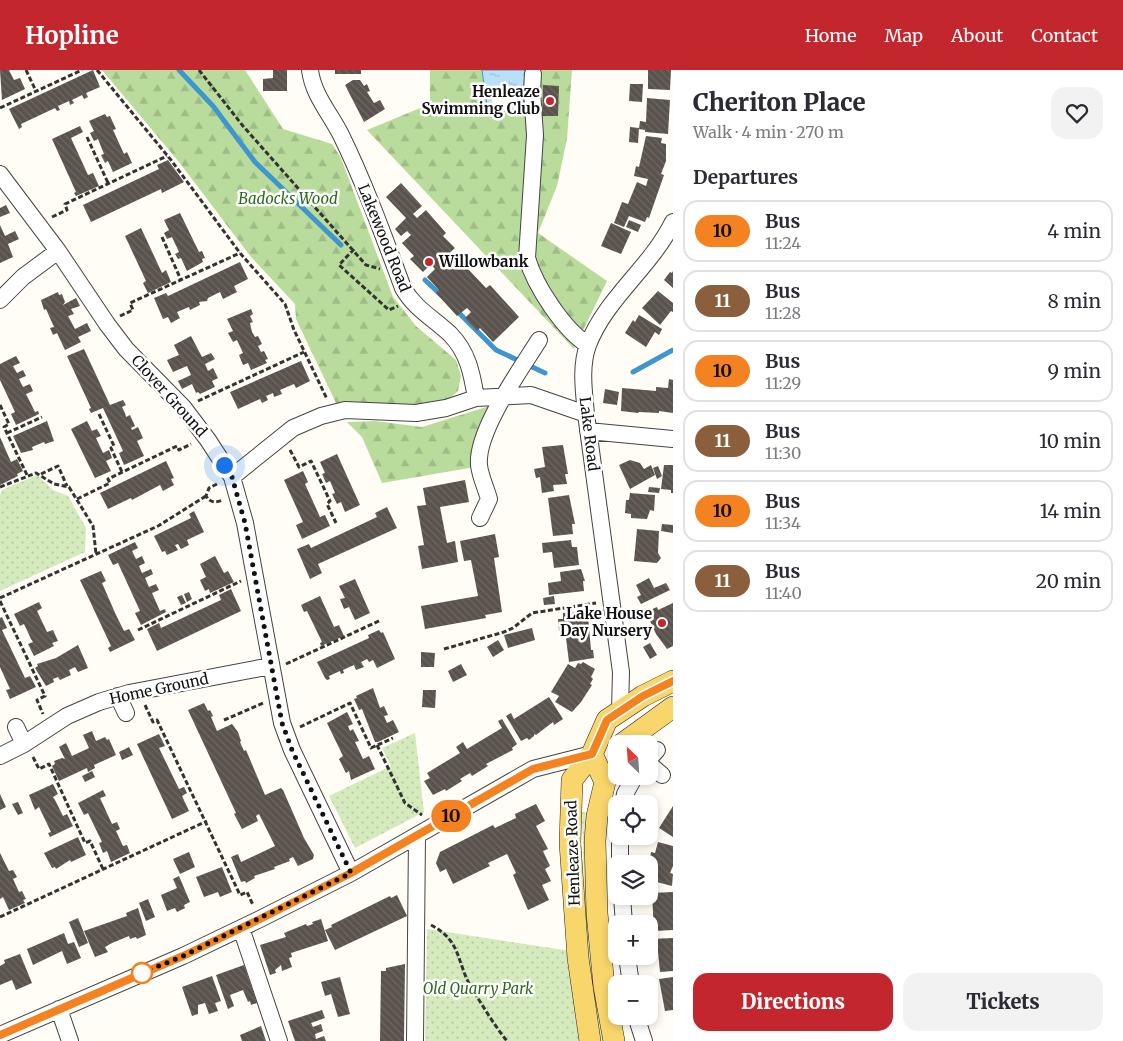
<!DOCTYPE html>
<meta charset="utf-8">
<style>
body{margin:0;font-family:Merriweather,serif;background:#f2f2f3;color:#2b2b33;height:100vh;display:flex;flex-direction:column;font-size:19px;white-space:nowrap}
*{box-sizing:border-box;margin:0}
p{font-size:16px;color:#7c7c81}
.icon{flex:none;width:28px;height:28px;fill:none;stroke:currentColor;stroke-width:2;stroke-linecap:round;stroke-linejoin:round}
.map{position:relative;flex:1;overflow:hidden}
.details{display:flex;flex-direction:column;background:#fff;width:450px}
.details>*{flex:none}
.badge{padding:0 10px;border-radius:16px;font-size:18px;line-height:32px}
.needle{width:32px;rotate:335deg}
.tools{position:absolute;left:608px;top:665px;display:grid;gap:10px}
.tools a{display:grid;place-items:center;width:50px;height:50px;border-radius:10px;background:#fff;box-shadow:0 2px 8px #0003;font-size:25px}
.you{position:absolute;width:25px;height:25px;margin:-12px;border:4px solid #fff;border-radius:50%;background:#1a73e8;box-shadow:0 0 0 8px #1a73e833}
.map>.badge{position:absolute;translate:-50% -50%;box-shadow:0 0 0 2px #fff}
h2{padding:0 20px;font-size:19px;line-height:45px}
.round{display:grid;place-items:center;flex:none;width:52px;height:52px;border-radius:15px;background:#f2f2f3}
.head{display:flex;align-items:center;justify-content:space-between;height:85px;padding:0 20px}
h1{font-size:24px;font-weight:800;line-height:38px}
.cta{display:flex;gap:10px;margin-top:auto;padding:10px 20px}
.cta a{flex:1;height:58px;border-radius:15px;background:#c4262e;color:#fff;font-size:20px;font-weight:800;line-height:58px;text-align:center}
.cta a+a{background:#f2f2f3;color:#2b2b33}
ul{padding:0;list-style:none}
li{display:flex;align-items:center;gap:15px;height:62px;margin:0 10px 8px;padding:0 10px;border:2px solid #e1e1e2;border-radius:15px}
li div{flex:1}
li b{display:block;font-size:19px}
li em{font-style:normal}
li .badge{min-width:55px;font-weight:700;text-align:center}
header{display:flex;align-items:center;gap:30px;box-sizing:border-box;height:70px;padding:0 25px;background:#c4262e;color:#fff}
header strong{font-size:24px}
nav{display:flex;gap:28px;margin-inline-start:auto;font-size:18px}
main{display:flex;flex:1;min-height:0}
.map>svg:first-child{display:block}
</style>
<header>
<strong>Hopline</strong>
<nav><a>Home</a><a>Map</a><a>About</a><a>Contact</a></nav>
</header>
<main>
<div class="map">
<svg width="673" height="971" viewBox="0 0 673 971">
<defs>
<pattern id="grass-dots" width="8" height="8" patternUnits="userSpaceOnUse" patternTransform="scale(1.25)"><rect width="8" height="8" fill="#d5ebbd"/><path d="M2 2h.1M6 6h.1" fill="none" stroke="#b6c8a1" stroke-width="1.8" stroke-linecap="round"/></pattern>
<pattern id="forest-firs" width="22" height="20" patternUnits="userSpaceOnUse" patternTransform="scale(1.25)"><rect width="22" height="20" fill="#b9dc9c"/><path d="M5 1l3.5 6h-7zM16 11l3.5 6h-7z" fill="#9ebc85"/></pattern>
<pattern id="water-ripples" width="26" height="14" patternUnits="userSpaceOnUse" patternTransform="scale(1.25)"><rect width="26" height="14" fill="#b9e0f7"/><path d="M2 4q2-2 4 0t4 0M15 11q2-2 4 0t4 0" fill="none" stroke="#9ebfd3"/></pattern>
<pattern id="building-back-hatch" width="6" height="6" patternUnits="userSpaceOnUse" patternTransform="scale(1.25)"><rect width="6" height="6" fill="#5a524d"/><path d="M-1 5l2 2M0 0l6 6M5-1l2 2" fill="none" stroke="#6d6662"/></pattern>
</defs>
<rect width="100%" height="100%" fill="#fffdf5"/>
<!-- grass -->
<path fill="url(#grass-dots)" d="M37 405 53 420 68 426 86 458 85 482 0 521V425L2 420Z
M415 663 424 742 355 778 329 726 391 696 382 678Z
M582 742 590 743 608 971H599L586 888Z
M427 859 571 881 575 942 580 971H425Z"/>
<!-- forest -->
<path fill="url(#forest-firs)" d="M102 0H245L283 59 332 74 341 88 393 227 416 256 456 290 461 306 458 321 448 330 416 336 367 332 336 333 296 249 295 234 251 187 179 92Z
M430 0H482L490 43 511 41 523 12 525 0H572L567 69 557 116 538 163 607 211 574 279 367 60 430 34Z
M496 334 475 397 382 413 362 367 347 352 375 351 422 357Z"/>
<!-- water -->
<path fill="url(#water-ripples)" stroke="#3f96cf" d="M482 0H525L523 39 488 43Z"/>
<!-- pier -->
<path fill="#fffdf5" d="M492 25H517V34H511V41H502V34H492Z"/>
<g fill="none" stroke-linecap="round" stroke-linejoin="round">
<!-- stream -->
<path stroke="#3f96cf" stroke-width="5" d="M179 0 213 36 255 92 341 175
M425 210 442 226
M455 239 496 280 545 303
M633 302 673 280"/>
</g>
<!-- building -->
<path fill="url(#building-back-hatch)" d="M0 0H9L14 10 20 8 25 19 2 30Z
M93 0 100 17 86 23 88 27 84 29 82 25 72 30 74 33 70 35 69 31 58 36 60 40 57 41 55 38 21 54 22 57 19 59 9 39Z
M273 0H287V21H263V9L273 8Z
M335 0H361V4H335Z
M648 0H671L670 20 648 19Z
M353 10H360L364 16 367 14 370 21 367 22 374 33 380 30 385 39 364 52 345 15Z
M630 14H643L642 32 629 31Z
M543 15 559 16 558 46H542Z
M647 28 670 30 668 64 645 62V60L639 59 640 51 646 52Z
M105 44 107 47 110 46 116 59 113 60 124 84 127 82 132 93 113 102 108 91 105 93 101 85 104 84 98 69 94 71 90 63 94 61 89 51Z
M80 56 83 62 71 68 88 105 93 103 99 116 76 126 74 123 76 122 52 69Z
M630 57 639 58 638 73 629 72Z
M646 66 662 68 661 73 666 74V91L661 104 664 105 649 148 647 147 645 152 629 146 624 157 614 153 622 132 628 134 637 112 646 116 648 109 634 106 636 96 639 97Z
M168 90 184 112 162 123 161 119 91 152 83 135 159 99 157 95Z
M401 113 422 136 413 144 417 148 426 140 446 163 443 166 455 178 443 189 447 194 460 183 471 196 468 199 486 218 490 215 519 247 493 272 480 258 477 261 465 248 471 242 467 238 457 246 436 223 439 220 427 207 435 199 431 194 423 202 410 189 414 186 402 173 411 165 407 161 401 166 395 159 406 148 386 127Z
M6 135 10 143 0 147V138Z
M180 143 199 182 202 181 205 188 202 189 203 192 187 201 181 188 178 189 175 184 179 182 172 167 167 169 164 163 169 160 164 150Z
M629 150 641 155 638 162 626 157Z
M611 153 631 162 621 184 601 176Z
M0 155 5 166 15 161 19 169 8 174 13 187 0 193Z
M141 158 162 203 166 200 171 212 148 223 143 213 146 211 125 166Z
M240 192 248 209 234 216 237 222 223 229 220 222 208 228 207 231 199 232 200 235 190 240 189 237 177 242 180 248 171 253 168 247 163 249 154 228 166 223 168 226Z
M673 201V218L664 210 670 202 672 203Z
M658 221 673 233V242L671 241 660 255 642 238Z
M58 222 59 225 62 224 65 232 63 235 76 228 80 236 71 239 74 244 68 246 75 259 87 253 91 261 78 267 81 272 65 280 57 263 53 265 50 258 54 257 46 239 44 240 41 230Z
M251 239 253 244 250 246 253 252 250 253 252 262 255 267 258 266 262 274 258 276 261 282 264 281 268 289 265 290 267 293 251 300 248 293 243 295 239 285 243 283 237 270 233 272 228 263 233 261 227 249Z
M639 245 662 259 659 265 655 262 646 277 625 263 633 250 635 252Z
M191 266 202 287 211 283 215 289 205 294 208 301 213 298 218 308 212 311 215 317 200 324 198 322 196 323 192 314 182 319 178 311 191 305 187 296 173 302 167 290 179 285 174 275Z
M84 279 110 335 123 330 126 335 122 337 125 343 126 347 130 345 135 356 131 358 132 360 138 357 143 368 137 371 144 386 124 395 119 383 123 381 103 338 91 343 89 339 91 338 67 286Z
M16 286 20 293 13 296 17 303 23 300 26 306 19 309 23 317 30 314 33 321 26 324 35 342 38 341 39 344 16 355 11 344 15 342 0 310V294Z
M301 291 310 311 296 318 294 314 280 320 282 324 274 327 273 323 266 326 268 330 262 333 260 329 238 339 230 322Z
M669 309 673 310V343L659 341V343L639 342 638 343 621 341 622 318 656 321V317L668 318Z
M605 319 619 322 617 335 603 333Z
M47 351 54 371 45 374 44 372 32 377 33 380 21 383 13 366Z
M87 351 92 361 97 359 101 366 96 368 103 383 109 380 112 388 106 391 111 401 95 408 71 359Z
M0 367 11 392 17 389 23 401 17 404 18 406 0 415Z
M563 375 568 404H565L567 414 553 415 554 421 542 423 540 407 536 408 534 399 545 397 542 377Z
M337 384 360 435 345 442 341 432 337 434 332 424 335 423 330 411 326 413 322 404 325 403 320 392Z
M630 390 640 393 644 399 651 395 655 405 630 419 619 395Z
M166 391 174 408 171 409 174 415 163 421 160 415 132 430 131 428 108 439 100 423Z
M664 395H673V423H671V420L661 419Z
M658 396 662 406 657 409 653 398Z
M303 401 308 412 305 414 320 447 325 445 330 456 302 469 296 455 303 452 284 410Z
M465 410 469 432 440 437 447 473 455 471 458 492 422 499 418 476 424 475 417 436 426 435 423 418Z
M649 417 660 418 659 423 648 422Z
M630 423 655 425 654 441 650 440 647 449 631 448V444L625 443 626 430H629Z
M569 425 575 454H572L573 464 553 466 548 428Z
M387 437 397 458 318 494 322 503 310 509 297 479 309 474 311 478 377 447 375 443Z
M194 441 204 462 187 470 189 475 181 479 178 474 175 475 178 480 167 485 165 481 162 482 154 466 191 448 189 444Z
M662 454 673 455V463L661 461Z
M637 459 659 461 658 483 661 488 657 493 634 491Z
M495 464 499 487 494 488 502 542 485 545 486 548 425 559 421 536 478 526 471 490 464 491 460 471Z
M571 470 572 477H577L579 495 554 498 552 482 543 483 542 473Z
M135 472 138 478 132 481 136 489 142 486 145 493 139 496 142 503 151 499 153 504 145 508 149 517 156 514 159 520 152 523 160 541 165 539 166 542 141 555 135 543 140 541 118 493 113 495 108 485Z
M215 486 224 503 228 501 234 512 210 523 209 519 205 521 200 510 206 507 200 494Z
M581 499 585 511H583L584 521 549 525 548 513 561 511 560 502Z
M101 501 106 511 102 513 116 545 124 561 129 559 135 570 110 582 108 578 111 576 80 510Z
M649 508 654 518 666 513 670 520 641 534 637 527 641 525 636 515Z
M355 509 370 543 355 550 349 537 344 539 340 529 345 528 339 516Z
M231 519 241 541 157 581 147 559 159 553 161 558 221 530 219 525Z
M189 522 192 529 187 532 184 524Z
M182 525 186 533 181 535 177 527Z
M320 526 334 557 339 555 344 566 321 576 320 573 322 572 307 541 304 542 301 535Z
M554 526 555 534 544 535 543 528Z
M39 532 42 538 37 541 47 562 53 560 58 571 52 573 54 576 34 586 28 574 33 572 31 569 24 554 20 556 14 544Z
M673 533V576L667 579 656 564 646 542 657 537 658 540Z
M584 541 585 549 588 548 589 556 587 558H589L591 580H593L594 588 569 592 565 560 559 561 558 549H563V543Z
M2 547 7 558 2 560 25 608 30 606 36 617 10 629 6 620 10 619 0 597V548Z
M532 558 535 570 508 578 504 565Z
M379 560 381 563 383 562 395 589 377 598 373 590 369 592 367 589 361 592 364 597 356 600 354 595 343 600 344 603 341 604 340 601 329 606 330 609 327 610 325 608 317 592 369 568 368 565Z
M498 570 504 580 493 587 487 577Z
M650 573 657 585 650 589 643 577Z
M78 575 88 598 78 602 75 597 69 600 71 605 60 610 58 607 53 609 54 612 46 616 35 598 38 596 37 594 56 588Z
M421 582 435 583 434 597H421Z
M583 592 595 599 591 607 593 609 590 614 592 615 581 632 572 642 555 632 559 626 551 622 568 594 575 598 578 593 581 594Z
M461 594 467 605 453 612 448 601Z
M373 618 380 638 384 636 388 645 384 646 387 653 393 650 399 662 378 672H375L362 639 359 640 354 629 357 628 356 626Z
M423 620H436L435 638 422 637Z
M549 627 563 649 554 655 553 652 536 665 534 664V666L529 670 527 668 521 671 506 646 511 643 514 649Z
M204 633 208 641 210 640 213 646 211 647 217 661 232 654 238 662 241 671 240 672 244 681 246 680 265 725 281 718 283 720 304 768 314 785 313 789 298 796 293 787 289 789 290 791 274 797 275 799 254 806 255 808 246 813 245 811 241 812 231 787 238 784 241 792 275 776 259 744 256 746 258 751 242 759 234 744 236 743 188 640Z
M347 642 353 654 348 656 350 661 353 659 359 671 355 672 363 689 369 686 375 699 351 710 349 701 346 703 339 689 343 686 327 653Z
M502 649 517 674 512 678 513 680 486 694 488 696 472 706 470 703 460 709 462 711 446 721 445 719 433 725 424 711 430 708 427 703 460 683 456 677 463 672 467 679 502 658 498 651Z
M92 661 96 671 105 667 107 670 109 669 116 685 94 695 95 698 88 702 87 698 59 711 52 696 55 694 54 691 62 688 65 689 59 677 66 673 72 686 89 678 83 665Z
M159 664 165 676 159 678 179 719 184 717 187 723 182 726 189 741 172 749 137 674Z
M129 677 133 685 122 690 119 682Z
M92 701 95 707 85 712 82 706Z
M53 714 58 724 53 727 55 730 63 746 67 744 73 756 50 767 48 763 51 762 39 737 35 740 29 725Z
M103 720 106 726 100 728 112 754 117 752 120 759 116 761 123 776 127 775 130 783 111 792 107 781 103 783 99 773 102 772 88 743 84 745 78 733Z
M0 724 6 737 0 740Z
M18 732 23 743 18 745 12 734Z
M536 734 545 751 536 756 548 779 543 781 550 796 545 799 551 811 542 815 549 830 528 840 513 805 516 803 507 784 488 793 490 796 453 814 446 799 440 802 436 793 440 782 493 755 495 758 516 748 515 744Z
M673 736V767L659 758Z
M78 767 86 785 71 792 70 790 56 799 55 797 52 798 44 783Z
M658 772 673 776V796L670 803 673 804 672 816 649 810 653 788H650L651 782 655 783Z
M189 782 195 797 180 804 173 789Z
M0 783 9 801 13 800 17 807 13 809 19 822 22 821 26 829 23 830 25 833 9 840 3 827 0 829Z
M222 797 232 822 220 827 218 822 204 827 196 807Z
M179 806 190 832 184 835 185 838 177 842 175 838 167 841 161 825 177 818 173 809Z
M673 822V860L654 861 652 823Z
M397 825 407 846 335 880 325 860 332 857 331 855 390 826 391 828Z
M148 829 155 847 146 851 139 833Z
M138 838 146 865 137 869 136 867 130 869 129 866 112 873 105 877 108 882 95 887 84 861 127 846 126 843Z
M78 848 88 873 79 877 69 852Z
M321 849 328 871 291 883 292 887 289 888 292 897 282 901 281 895 275 900 276 903 270 905 260 875 286 867 284 863 306 854 307 856 313 854 312 852Z
M64 863 68 874 74 872 81 888 67 894 62 881 33 895 27 879Z
M673 868V901L660 902 658 882 652 883 651 869Z
M20 884 32 913 16 920 12 910 0 915V896L5 893 4 890Z
M405 894 404 971H380L381 901H386V898Z
M244 895 257 933 251 935 250 931 248 932 243 920 230 925 234 936 228 939 216 905Z
M212 906 221 931 215 933 218 941 209 944 205 933 198 935V944L192 946 182 917Z
M340 907 350 944 338 947 331 924 325 926 321 912Z
M673 907V940L665 941 659 909Z
M322 940 325 948 311 953 313 957 321 954 323 961 315 964 316 969 324 966 326 971H295L288 951Z
M261 956 266 971H242L240 965Z"/>
<g fill="none" stroke-linecap="round" stroke-linejoin="round">
<!-- minor casing -->
<g stroke="#444" stroke-width="18">
<path id="minor" d="M310 0C313 25 330 43 341 65 365 114 384 167 403 218 415 239 433 248 450 264 468 282 472 304 476 328
M533 4 532 21 535 65 527 188C535 216 564 260 588 275
M0 104 58 181 107 254 126 279 183 337 208 370 232 407 245 453 282 653 292 680 351 803
M0 230 23 207 58 181
M588 361 673 369
M232 407 293 358 321 346 345 340 416 343 446 338 476 328 531 325 586 344
M480 448 489 429C486 418 480 406 479 395 476 361 521 299 539 270
M118 626 126 643
M620 640 621 602 586 344C584 322 580 297 588 275 606 228 651 197 673 152
M16 657 24 674
M0 686 24 674 67 646 99 632 129 623 271 596
M649 689 657 680
M649 694 662 705
M623 734 625 724 635 706
M620 766V794
M622 826 624 854
M241 858 279 971
M627 886 631 914
M59 939 70 971
M636 946 644 971
M0 965 183 886 260 849 351 803 533 699 592 684
M415 971 417 766"/>
</g>
<!-- major casing -->
<g stroke="#222" stroke-width="22">
<path id="major" d="M622 674 673 637
M592 684 605 712 597 746 595 771 597 843 604 916 614 971
M590 971 578 888 570 773 572 710 592 684 607 650 643 626 673 611"/>
</g>
<!-- path -->
<path stroke="#333" stroke-width="3" stroke-dasharray="5 2.5" stroke-linecap="butt" d="M26 0 36 21
M97 0 171 90 240 183 285 234 294 260 327 329
M199 0 243 56 366 195 380 199
M0 38 82 0
M87 67 108 113
M52 147 67 140 65 134 167 86
M162 167 181 210
M354 179 339 195 389 240 398 236
M120 246 133 240 130 233 240 183
M198 331 304 282
M0 335 9 354 4 357 27 405
M99 344 114 376 111 378 122 402
M7 363 42 347
M290 380 299 397 311 391 330 431 327 434 336 453
M41 404 58 396 67 416
M217 414 209 418 206 426C211 433 215 433 223 430
M0 417 36 403 54 414 69 417 93 456 96 484
M77 429 110 413 108 409 177 376 179 380 191 374
M0 528 158 456 206 426
M0 531 45 626 37 630 43 644
M138 560 241 511
M444 579 504 562 513 558 532 543 596 533
M286 594 381 550
M145 635 153 652 157 650 240 825 247 822 253 835
M224 650 263 633
M300 657 350 633 371 678 393 668
M377 675 405 733 422 745
M33 687 39 699 49 694 85 773 90 771 103 799
M0 847 207 751
M431 855C462 871 456 892 472 919 483 936 494 955 507 971"/>
<!-- minor -->
<use href="#minor" stroke="#fff" stroke-width="16"/>
<!-- major -->
<use href="#major" stroke="#f9d66b" stroke-width="21"/>
</g>
<g fill="none" stroke-linecap="round" stroke-linejoin="round">
<!-- line casing -->
<g stroke="#fff" stroke-width="11">
<path id="line" d="M0 965 183 886 260 849 351 803 533 699 592 684 607 650 643 626 673 611"/>
</g>
<!-- line -->
<use href="#line" stroke="#f58220" stroke-width="8"/>
<!-- walk -->
<path stroke="#111" stroke-width="5" stroke-dasharray="0 9" d="M142 903 183 886 351 803 292 680 282 653 245 453 232 407 224 395"/>
</g>
<!-- markers -->
<g fill="#c4262e" stroke="#fff" stroke-width="2">
<circle cx="550" cy="31" r="5"/>
<circle cx="429" cy="192" r="5"/>
<circle cx="662" cy="553" r="5"/>
</g>
<circle fill="#fff" stroke="#f58220" stroke-width="2.5" cx="142" cy="903" r="10"/>
<g text-anchor="middle" stroke-width="5" stroke-linejoin="round" paint-order="stroke">
<!-- poi labels -->
<g font-size="15" font-weight="bold" fill="#111" stroke="#fff" text-anchor="end">
<text x="540" y="27">Henleaze<tspan x="540" dy="17">Swimming Club</tspan></text>
<text x="439" y="197" text-anchor="start">Willowbank</text>
<text x="652" y="549">Lake House<tspan x="652" dy="17">Day Nursery</tspan></text>
</g>
<!-- park labels -->
<g font-size="15" font-style="italic" fill="#2f6b1f" stroke="#fff">
<text x="288" y="134">Badocks Wood</text>
<text x="478" y="924">Old Quarry Park</text>
</g>
<!-- street labels -->
<g font-size="15" fill="#111" stroke="#fff">
<text transform="translate(384 168) rotate(68)" y="5">Lakewood Road</text>
<text transform="translate(169 326) rotate(48)" y="5">Clover Ground</text>
<text transform="translate(589 364) rotate(83)" y="5">Lake Road</text>
<text transform="translate(159 619) rotate(-12)" y="5">Home Ground</text>
<text transform="translate(573 783) rotate(-92)" y="5">Henleaze Road</text>
</g>
</g>
</svg>
<div class="tools">
<a><svg class="needle" viewBox="-14 -14 28 28"><path d="M0-13l5 13h-10z" fill="#e53935"/><path d="M0 13l5-13h-10z" fill="#7c7c81"/></svg></a>
<a><svg class="icon" aria-label="locate" viewBox="0 0 24 24"><circle cx="12" cy="12" r="6"/><path d="M12 2v4M12 18v4M2 12h4M18 12h4"/></svg></a>
<a><svg class="icon" aria-label="layers" viewBox="0 0 24 24"><path d="M12 4l9 5-9 5-9-5zM3 14l9 5 9-5"/></svg></a>
<a>+</a>
<a>−</a>
</div>
<div class="you" style="left:224px;top:395px"></div>
<b class="badge" style="left:451px;top:746px;background:#f58220;color:#111">10</b>
</div>
<section class="details">
<div class="head"><div><h1>Cheriton Place</h1><p>Walk · 4 min · 270 m</p></div><a class="round"><svg class="icon" aria-label="heart" viewBox="0 0 24 24"><path d="M12 20l-8-8c-3-5 5-10 8-4 3-6 11-1 8 4z"/></svg></a></div>
<h2>Departures</h2>
<ul>
<li><span class="badge" style="background:#f58220;color:#111">10</span><div><b>Bus</b><p>11:24</p></div><em>4 min</em></li>
<li><span class="badge" style="background:#8b5e3c;color:#fff">11</span><div><b>Bus</b><p>11:28</p></div><em>8 min</em></li>
<li><span class="badge" style="background:#f58220;color:#111">10</span><div><b>Bus</b><p>11:29</p></div><em>9 min</em></li>
<li><span class="badge" style="background:#8b5e3c;color:#fff">11</span><div><b>Bus</b><p>11:30</p></div><em>10 min</em></li>
<li><span class="badge" style="background:#f58220;color:#111">10</span><div><b>Bus</b><p>11:34</p></div><em>14 min</em></li>
<li><span class="badge" style="background:#8b5e3c;color:#fff">11</span><div><b>Bus</b><p>11:40</p></div><em>20 min</em></li>
</ul>
<div class="cta"><a>Directions</a><a>Tickets</a></div>
</section>
</main>
